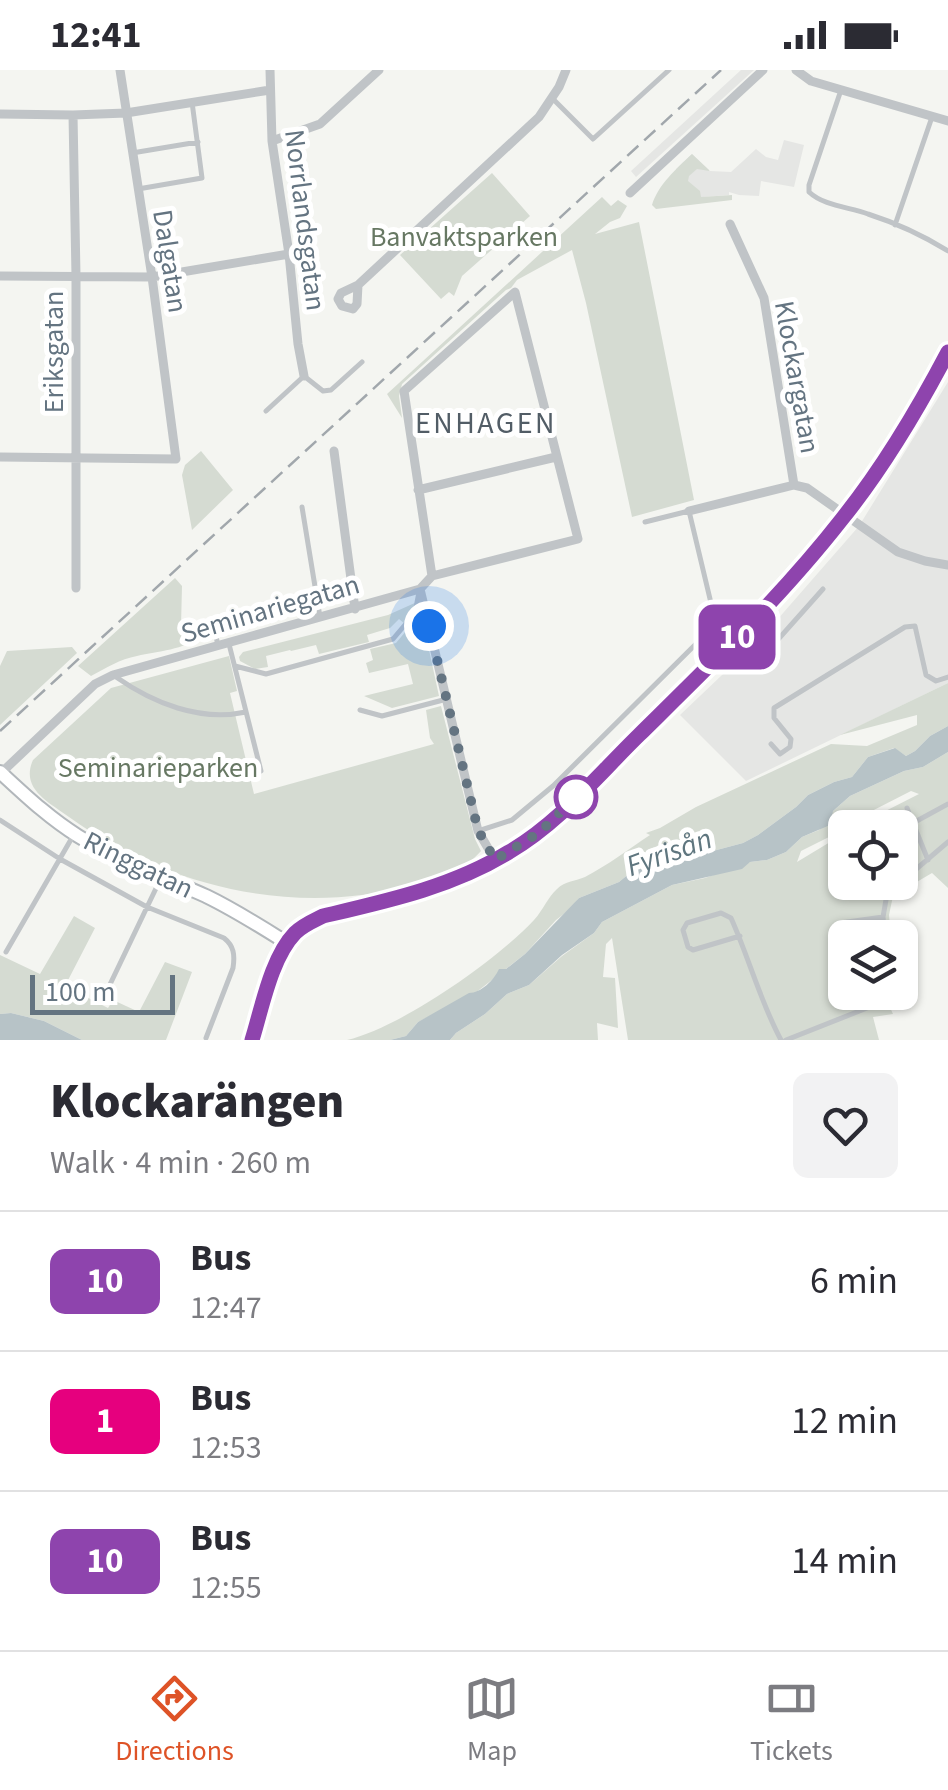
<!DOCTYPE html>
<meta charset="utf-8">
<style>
body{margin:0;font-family:"Source Sans 3",sans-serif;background:#f2f2f3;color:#2b2b33;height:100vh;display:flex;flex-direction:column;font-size:38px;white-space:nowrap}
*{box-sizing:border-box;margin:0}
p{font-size:32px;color:#7c7c81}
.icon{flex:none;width:55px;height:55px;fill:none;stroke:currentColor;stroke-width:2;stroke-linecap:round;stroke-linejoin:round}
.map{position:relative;height:970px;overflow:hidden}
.side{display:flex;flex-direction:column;background:#fff;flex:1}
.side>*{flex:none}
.badge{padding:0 20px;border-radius:15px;font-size:35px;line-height:65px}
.fabs{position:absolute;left:828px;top:740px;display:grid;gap:20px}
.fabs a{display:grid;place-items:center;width:90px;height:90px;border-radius:15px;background:#fff;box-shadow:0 2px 8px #0004;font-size:50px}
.scale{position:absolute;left:30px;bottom:25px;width:145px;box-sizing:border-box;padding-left:10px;border:5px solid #647481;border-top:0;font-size:28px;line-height:35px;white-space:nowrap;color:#647481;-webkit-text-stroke:8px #fff;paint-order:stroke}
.you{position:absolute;width:50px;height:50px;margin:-25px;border:8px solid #fff;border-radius:50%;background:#1a73e8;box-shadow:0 0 0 15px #1a73e833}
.map>.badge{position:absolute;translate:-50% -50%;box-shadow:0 0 0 5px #fff}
.round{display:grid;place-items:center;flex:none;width:105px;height:105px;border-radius:15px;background:#f2f2f3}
.overview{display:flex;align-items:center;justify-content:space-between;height:170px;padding:0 50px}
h1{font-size:48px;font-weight:800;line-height:75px}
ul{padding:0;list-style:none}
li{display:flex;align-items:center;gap:30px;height:140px;padding:0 50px;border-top:2px solid #e1e1e2}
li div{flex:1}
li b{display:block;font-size:38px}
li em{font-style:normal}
li .badge{min-width:110px;font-weight:700;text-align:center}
.status{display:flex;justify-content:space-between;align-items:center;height:70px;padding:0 50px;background:#fff;direction:ltr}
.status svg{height:28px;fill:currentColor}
.menu{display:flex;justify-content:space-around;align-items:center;height:140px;border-top:2px solid #e1e1e2;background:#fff;font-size:28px;color:#7c7c81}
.menu a{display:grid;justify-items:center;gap:5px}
.menu .current{color:#de5327}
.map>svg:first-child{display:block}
</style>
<div class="status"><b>12:41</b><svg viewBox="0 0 49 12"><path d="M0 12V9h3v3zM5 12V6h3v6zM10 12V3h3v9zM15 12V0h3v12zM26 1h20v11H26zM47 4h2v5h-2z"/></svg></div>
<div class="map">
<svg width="948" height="970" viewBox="0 0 948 970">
<rect width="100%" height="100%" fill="#f4f5f1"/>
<!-- built -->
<path fill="#e5e6e4" d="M741 0H754L636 107 631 101Z
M784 70 804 75 794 117 761 111 759 126 739 125 729 122V125L677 129 676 99 692 84 710 101 731 102 756 79 766 87 778 90Z
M948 312V613L746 711 680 645 763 566 859 456Z"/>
<!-- green -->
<path fill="#d5dbd2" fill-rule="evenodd" d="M692 84 710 101 697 99 689 106 688 111 700 121 701 127 732 125V130L656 139 652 135C658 115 676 99 692 84Z
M492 103 530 146 462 206 454 226 449 222 441 229 400 185Z
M602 127 611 136 618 130 627 136 620 148 610 152 595 164 639 152 694 430 632 447 586 233 572 180 517 210 511 218 506 220 402 314 399 326 402 348 387 324Z
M201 381 233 420 192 460 182 405 185 395Z
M175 508 182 516 181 556 188 557 201 566C184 580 158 581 137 586 120 589 106 598 91 606L78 596Z
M417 532 405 554 399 549 390 558 367 565 369 572 319 584 316 575 291 581 290 580 266 586 268 597 255 599 240 591 239 587 243 582 388 545Z
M421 543 439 626 392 638 364 626 413 614 408 594 369 603 366 593 373 590 370 579 396 573Z
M72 577 77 583 0 655V596L7 581Z
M229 586 237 621 230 623 254 724 434 674 430 668 426 640 441 636 475 769 481 781C464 801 435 809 408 816 292 847 165 816 69 747 49 732 20 719 33 690L111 618Z
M948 613V656L930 666 915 681 906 686 894 678 868 687 852 707 834 712 808 725 796 737 758 765 743 773 698 785 657 787 636 798 619 812 579 828 569 840 556 850 525 884 474 924 418 952 406 966 390 970H347C400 958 497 890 534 850 543 840 548 827 557 819 565 811 576 811 585 807 608 795 629 779 650 765L646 763 660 758 696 737 831 674 867 676 917 655V645L840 665Z
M948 682V818L932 803 893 826 889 845 891 867 845 868V922L889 923 888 933 893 944 873 947 879 970H628L612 868 606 874 603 907 615 908 618 958 597 953 598 970H450L456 963 485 944 507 924 529 915 562 886 594 863 602 852 672 815 705 808 750 792 767 790 786 782 802 767 819 760 833 741 850 726 904 701 923 697ZM911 721 919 724 854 757 900 758V812H845V763L797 792 801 781 837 763 866 744Z
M74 846 95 858 65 916 108 938 113 930 139 942 165 892 192 902 166 970H82L44 951 11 943 0 944V885L40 904Z"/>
<!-- water -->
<path fill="#b7c3c7" d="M948 656V682L923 697 904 701 850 726 833 741 830 755 802 767 786 782 767 790 750 792 742 799 672 815 602 852 594 863 562 885 529 915 507 924 485 944 456 963 450 970H390L406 966 418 952 469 923C481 923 494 910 499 899H506L525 884 579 828 619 812 636 798 657 787 683 785 691 778 698 785 743 773 758 765 796 737 808 725 834 712 852 707 868 687 895 678 906 686 915 681 930 666Z
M11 943 44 951 82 970H0V944Z"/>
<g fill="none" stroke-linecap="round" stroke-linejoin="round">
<!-- secondary casing -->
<g stroke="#b2b7bb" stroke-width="16">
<path id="secondary" d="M0 702C25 725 49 748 78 766 118 791 163 807 206 826 235 840 260 856 287 873
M252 970C263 936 273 880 301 858 308 853 316 850 323 846 387 831 452 817 509 782 559 752 603 701 644 660 713 592 783 525 842 449 883 398 917 341 948 283"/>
</g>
<!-- lane -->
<path stroke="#c0c4c7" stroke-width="5" d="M841 20 809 115V122C824 136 849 137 868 144 896 153 924 166 948 181
M552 28 593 69 669 0
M132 83 198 72
M138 119 202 108 192 32
M895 155 932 47
M266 341 304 306 323 321 331 320 362 292
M302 437 320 547
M215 561 218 576
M229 574 261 701
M730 579 749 596 757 593 823 519
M235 596 266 604 393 569 415 543 419 522
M116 607C153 633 200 652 246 642
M360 640 382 646 447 629
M771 674 780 684 790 677 791 669 774 648V638L905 557 915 556 926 605 936 611 948 607
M907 738 913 753
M0 750 60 789 147 837 224 868C234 876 235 885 233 898L206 968
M877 751 880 758
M478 761 512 750 553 716 716 554 689 441 645 452
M928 790 913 753 948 734
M881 812 887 824
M838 863 840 853 883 847
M740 866 693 880 688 877 683 860 687 853 721 843 731 848C749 888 760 931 781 970
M885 868 883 847 887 824 948 772
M6 882 73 766
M103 929 160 810
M786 970 872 936 879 929 881 922"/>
<!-- street -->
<path stroke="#c0c4c7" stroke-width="9" d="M270 0 272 71 289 184 298 274 304 306
M796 0 811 11 948 51
M0 44 73 45 126 43 270 20
M73 45 76 206V518
M272 71 320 54 379 0
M630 123 763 0
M730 154 764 228 794 415
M0 206 152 207 289 184
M358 215 357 234 353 239 342 236 338 229 341 223 358 215 539 47 559 17 566 0
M334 381 355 539
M0 387 176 389 152 207 120 0
M418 420 556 387
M689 441 794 415 807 418 898 482 925 491 948 495
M420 519 478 761 495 790
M1 703 95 614 113 605 420 519 432 506 578 469 515 222 404 321 432 506"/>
<!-- secondary -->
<use href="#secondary" stroke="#fff" stroke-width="12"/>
<!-- rail -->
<path stroke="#a1a7ac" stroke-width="2.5" stroke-dasharray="15 8" stroke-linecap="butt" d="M0 661 721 0"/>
</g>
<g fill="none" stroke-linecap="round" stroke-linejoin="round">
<!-- line casing -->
<g stroke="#fff" stroke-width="22">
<path id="line" d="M252 970C262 938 271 888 295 863 303 855 313 851 323 846 387 831 452 817 509 782 559 753 598 705 639 665 709 596 781 527 842 449 883 398 917 341 948 282"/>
</g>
<!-- line -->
<use href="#line" stroke="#8e44ad" stroke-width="15"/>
<!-- walk -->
<path stroke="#647481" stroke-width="10" stroke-dasharray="0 18" d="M429 556 478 760 495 790 540 762 584 719 576 727"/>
</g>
<!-- markers -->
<circle fill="#fff" stroke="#8e44ad" stroke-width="5" cx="576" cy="727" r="20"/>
<g text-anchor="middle" stroke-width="10" stroke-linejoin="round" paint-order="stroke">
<!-- street labels -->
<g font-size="28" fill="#647481" stroke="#fff">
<text transform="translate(306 150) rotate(83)" y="10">Norrlandsgatan</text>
<text transform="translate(171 191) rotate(81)" y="10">Dalgatan</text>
<text transform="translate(53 282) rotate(-90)" y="10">Eriksgatan</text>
<text transform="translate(798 307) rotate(80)" y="10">Klockargatan</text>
<text transform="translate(270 538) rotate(-16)" y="10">Seminariegatan</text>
<text transform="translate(139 794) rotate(26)" y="10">Ringgatan</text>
</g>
<!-- park labels -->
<g font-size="28" fill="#677863" stroke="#fff">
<text x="464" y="176">Banvaktsparken</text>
<text x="158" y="707">Seminarieparken</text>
</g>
<!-- neighbourhood labels -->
<g font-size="30" letter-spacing="2.5" fill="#525d66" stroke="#fff">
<text x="486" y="363">ENHAGEN</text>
</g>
<!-- water labels -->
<g font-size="30" font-style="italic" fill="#5f767f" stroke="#fff">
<text transform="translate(669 782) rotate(-20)" y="10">Fyrisån</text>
</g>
</g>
</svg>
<div class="fabs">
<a><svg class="icon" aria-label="locate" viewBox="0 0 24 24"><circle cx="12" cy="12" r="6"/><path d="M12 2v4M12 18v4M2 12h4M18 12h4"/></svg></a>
<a><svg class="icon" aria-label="layers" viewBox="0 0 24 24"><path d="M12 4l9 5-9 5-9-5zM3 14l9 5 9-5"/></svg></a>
</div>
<div class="scale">100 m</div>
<div class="you" style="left:429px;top:556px"></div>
<b class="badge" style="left:737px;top:567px;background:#8e44ad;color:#fff">10</b>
</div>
<section class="side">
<div class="overview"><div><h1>Klockarängen</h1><p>Walk · 4 min · 260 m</p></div><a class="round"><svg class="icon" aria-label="heart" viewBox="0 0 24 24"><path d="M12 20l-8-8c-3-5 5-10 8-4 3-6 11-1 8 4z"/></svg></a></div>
<ul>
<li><span class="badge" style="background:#8e44ad;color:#fff">10</span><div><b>Bus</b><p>12:47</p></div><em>6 min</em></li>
<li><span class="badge" style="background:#e6007e;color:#fff">1</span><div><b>Bus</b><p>12:53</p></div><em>12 min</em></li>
<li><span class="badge" style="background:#8e44ad;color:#fff">10</span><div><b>Bus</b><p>12:55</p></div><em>14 min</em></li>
</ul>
</section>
<nav class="menu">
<a class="current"><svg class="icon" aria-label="directions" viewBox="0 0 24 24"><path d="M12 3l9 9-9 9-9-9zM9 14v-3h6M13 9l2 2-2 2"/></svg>Directions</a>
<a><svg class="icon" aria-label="map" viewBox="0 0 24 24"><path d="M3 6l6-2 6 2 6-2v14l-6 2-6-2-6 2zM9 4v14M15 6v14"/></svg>Map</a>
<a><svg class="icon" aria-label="tickets" viewBox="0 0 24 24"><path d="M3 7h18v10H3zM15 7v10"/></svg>Tickets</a>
</nav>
